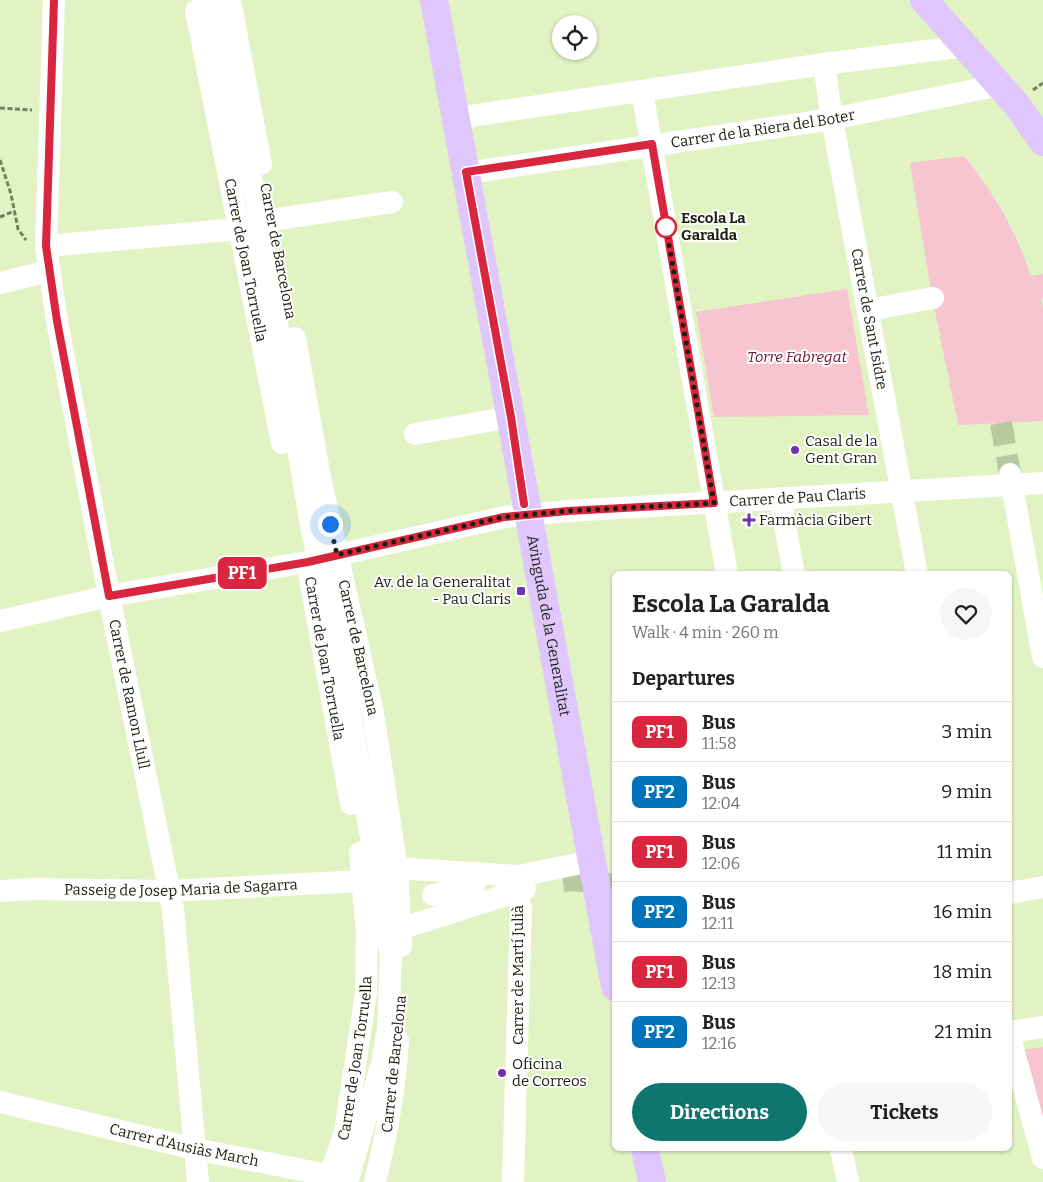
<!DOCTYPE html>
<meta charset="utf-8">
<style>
body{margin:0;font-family:Bitter,serif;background:#f6f6f6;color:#202124;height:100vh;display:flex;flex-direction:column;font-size:19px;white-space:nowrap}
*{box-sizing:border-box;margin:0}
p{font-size:16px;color:#757577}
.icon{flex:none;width:28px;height:28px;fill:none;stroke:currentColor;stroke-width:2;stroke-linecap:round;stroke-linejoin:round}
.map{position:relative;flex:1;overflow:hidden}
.sheet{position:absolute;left:612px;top:571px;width:400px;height:580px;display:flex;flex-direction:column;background:#fff;border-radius:8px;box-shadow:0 1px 4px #0004}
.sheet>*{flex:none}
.badge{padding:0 10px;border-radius:8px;font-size:18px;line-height:32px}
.fabs{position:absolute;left:552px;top:15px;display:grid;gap:10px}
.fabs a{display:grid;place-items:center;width:45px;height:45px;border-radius:50%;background:#fff;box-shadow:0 1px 4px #0004;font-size:25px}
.you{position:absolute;width:25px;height:25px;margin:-12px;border:4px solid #fff;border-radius:50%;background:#1a73e8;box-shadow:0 0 0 8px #1a73e833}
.map>.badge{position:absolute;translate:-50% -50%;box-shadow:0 0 0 2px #fff}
h2{padding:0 20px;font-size:19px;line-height:45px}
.round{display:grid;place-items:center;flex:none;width:52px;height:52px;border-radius:26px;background:#f6f6f6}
.overview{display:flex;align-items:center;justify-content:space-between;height:85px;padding:0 20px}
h1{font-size:24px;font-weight:700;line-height:38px}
.button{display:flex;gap:10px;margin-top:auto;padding:10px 20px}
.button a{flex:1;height:58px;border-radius:30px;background:#0f766e;color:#fff;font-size:20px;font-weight:700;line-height:58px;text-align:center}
.button a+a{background:#f6f6f6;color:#202124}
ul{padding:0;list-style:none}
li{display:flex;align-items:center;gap:15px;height:60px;padding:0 20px;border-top:1px solid #e0e0e0}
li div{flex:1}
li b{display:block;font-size:19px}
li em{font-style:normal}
li .badge{min-width:55px;font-weight:700;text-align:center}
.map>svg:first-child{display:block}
</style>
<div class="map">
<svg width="1043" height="1182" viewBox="0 0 1043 1182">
<rect width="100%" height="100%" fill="#e1f2c3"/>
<!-- green -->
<path fill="#f6c5cf" d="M964 156C994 193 1016 231 1031 276L1043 274V298L1041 299 1043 306V421L958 425 931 291 910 163Z
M847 289 869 415 714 417 696 312Z
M1043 1047V1158L1014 1051Z"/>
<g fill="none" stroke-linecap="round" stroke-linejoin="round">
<!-- minor-tunnel -->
<path stroke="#b9c89f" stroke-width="22" stroke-dasharray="22 11" stroke-linecap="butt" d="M1001 423 1010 474
M563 881 574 880 615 885"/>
<!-- path -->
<path stroke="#747f60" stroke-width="3" stroke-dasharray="5 2.5" stroke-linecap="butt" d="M1033 90 1043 83
M0 108 32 110
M0 160 11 194 18 229 26 240
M0 217 14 211"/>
<!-- minor -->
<g stroke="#fff" stroke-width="22">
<path id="s1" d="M54 0 46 246 57 321 109 596 173 909 198 1182"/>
<path d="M209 0 233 116 256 197 312 532 341 642 349 708 391 956 388 1028 382 1063 348 1179"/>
<path d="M230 0 261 164"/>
<path id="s2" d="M196 11 282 443"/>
<path id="s3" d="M824 64 832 119 917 574"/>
<path d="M642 91 727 574"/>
<path d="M456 118 824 64 966 46"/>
<path id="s4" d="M466 173 832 119 1000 85"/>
<path d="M271 220 392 202"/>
<path d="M46 246 239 229"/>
<path d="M0 283 49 271"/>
<path d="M868 310 933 298"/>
<path id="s5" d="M295 338 320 477 373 713 397 868 401 946"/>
<path d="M415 434 511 417"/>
<path d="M1010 474 1043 657"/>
<path d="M780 499 794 574"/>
<path id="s6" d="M307 562 351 804"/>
<path id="s7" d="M0 621 109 596 307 562 505 517 568 511 1043 483"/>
<path d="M397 868 519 876 591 861"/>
<path id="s8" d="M0 891 33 889 169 891 362 881"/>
<path d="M511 891 518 898 521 907 513 1182"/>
<path d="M1010 893 1043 887"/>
<path d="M433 895 473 886 479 874"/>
<path d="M400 929 525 889"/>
<path d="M1010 1032 1043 1027"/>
<path d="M1010 1038 1043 1158"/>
<path id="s9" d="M0 1102 195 1149 343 1178"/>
<path d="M841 1149 848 1182"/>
<path id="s10" d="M330 1175 345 1132 366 993 367 934 360 853"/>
<path d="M375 1182C387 1135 395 1089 398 1040"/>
</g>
<!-- major -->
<g stroke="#dfc7fd" stroke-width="28">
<path id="s11" d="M434 0C495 329 554 658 615 987"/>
<path d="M924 0 1016 104 1043 142"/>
<path d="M645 1149 652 1182"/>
</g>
</g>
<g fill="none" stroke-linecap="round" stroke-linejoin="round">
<!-- line casing -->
<g stroke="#fff" stroke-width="11">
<path id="line" d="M54 0 46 246 57 321 109 596 308 562 504 517 568 511 714 503 652 144 466 172 511 417 524 504"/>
</g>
<!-- line -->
<use href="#line" stroke="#d7263d" stroke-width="8"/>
<!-- walk -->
<path stroke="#1a200f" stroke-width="5" stroke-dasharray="0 9" d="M330 524 337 555 504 517 568 511 714 503 666 227"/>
</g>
<!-- markers -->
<circle fill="#fff" stroke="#d7263d" stroke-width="2.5" cx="666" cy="227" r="10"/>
<g fill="#7133a9" stroke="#fff" stroke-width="2">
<circle cx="795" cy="450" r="5"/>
<path d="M746.5 512.5h5v5h5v5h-5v5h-5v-5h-5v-5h5z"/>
<rect x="516" y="586" width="10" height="10" rx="2.5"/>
<circle cx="502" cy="1073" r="5"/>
</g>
<g text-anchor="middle" stroke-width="4" stroke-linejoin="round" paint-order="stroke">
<!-- street labels -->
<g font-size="15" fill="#1a200f" stroke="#fff">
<text dy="5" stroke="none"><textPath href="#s4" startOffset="300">Carrer de la Riera del Boter</textPath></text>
<text transform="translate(278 251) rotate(79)" y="5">Carrer de Barcelona</text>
<text dy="5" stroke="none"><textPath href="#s2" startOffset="254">Carrer de Joan Torruella</textPath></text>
<text dy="5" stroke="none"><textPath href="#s3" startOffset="259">Carrer de Sant Isidre</textPath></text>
<text dy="5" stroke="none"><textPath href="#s7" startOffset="809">Carrer de Pau Claris</textPath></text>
<text dy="5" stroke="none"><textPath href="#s11" startOffset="636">Avinguda de la Generalitat</textPath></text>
<text dy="5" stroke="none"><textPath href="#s5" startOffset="316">Carrer de Barcelona</textPath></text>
<text dy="5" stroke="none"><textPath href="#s6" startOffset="98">Carrer de Joan Torruella</textPath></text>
<text dy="5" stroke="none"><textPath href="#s1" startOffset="702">Carrer de Ramon Llull</textPath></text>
<text dy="5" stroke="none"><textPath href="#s8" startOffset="181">Passeig de Josep Maria de Sagarra</textPath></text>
<text transform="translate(518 975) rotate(-90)" y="5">Carrer de Martí Julià</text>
<text dy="5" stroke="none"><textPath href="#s10" startOffset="120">Carrer de Joan Torruella</textPath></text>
<text transform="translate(394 1064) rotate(-84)" y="5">Carrer de Barcelona</text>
<text dy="5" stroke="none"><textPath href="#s9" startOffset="189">Carrer d'Ausiàs March</textPath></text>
</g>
<!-- stop labels -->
<g font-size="15" font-weight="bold" fill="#1a200f" stroke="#fff" text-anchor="start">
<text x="681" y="223">Escola La<tspan x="681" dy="17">Garalda</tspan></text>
</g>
<!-- park labels -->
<g font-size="15" font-style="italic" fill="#681332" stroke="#fff">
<text x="797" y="362">Torre Fabregat</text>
</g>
<!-- poi labels -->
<g font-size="15" fill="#1a200f" stroke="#fff" text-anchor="start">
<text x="805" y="446">Casal de la<tspan x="805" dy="17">Gent Gran</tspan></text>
<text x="759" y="525">Farmàcia Gibert</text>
<text x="511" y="587" text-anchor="end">Av. de la Generalitat<tspan x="511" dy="17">- Pau Claris</tspan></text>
<text x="512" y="1069">Oficina<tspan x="512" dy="17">de Correos</tspan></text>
</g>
</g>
</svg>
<div class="fabs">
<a><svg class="icon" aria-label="locate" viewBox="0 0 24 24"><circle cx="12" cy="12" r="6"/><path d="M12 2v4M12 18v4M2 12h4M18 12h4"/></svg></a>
</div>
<div class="you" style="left:330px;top:524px"></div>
<b class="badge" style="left:242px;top:573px;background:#d7263d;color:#fff">PF1</b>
<section class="sheet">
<div class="overview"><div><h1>Escola La Garalda</h1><p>Walk · 4 min · 260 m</p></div><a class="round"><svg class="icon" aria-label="heart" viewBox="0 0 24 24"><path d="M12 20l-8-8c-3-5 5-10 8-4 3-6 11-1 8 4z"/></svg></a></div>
<h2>Departures</h2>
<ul>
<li><span class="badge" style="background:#d7263d;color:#fff">PF1</span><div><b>Bus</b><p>11:58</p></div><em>3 min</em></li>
<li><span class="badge" style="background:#0072bc;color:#fff">PF2</span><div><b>Bus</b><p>12:04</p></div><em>9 min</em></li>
<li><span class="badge" style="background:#d7263d;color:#fff">PF1</span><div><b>Bus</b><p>12:06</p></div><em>11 min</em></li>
<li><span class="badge" style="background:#0072bc;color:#fff">PF2</span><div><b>Bus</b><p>12:11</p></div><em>16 min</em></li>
<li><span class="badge" style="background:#d7263d;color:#fff">PF1</span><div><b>Bus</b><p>12:13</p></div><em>18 min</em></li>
<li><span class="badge" style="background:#0072bc;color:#fff">PF2</span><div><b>Bus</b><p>12:16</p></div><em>21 min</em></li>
</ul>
<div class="button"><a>Directions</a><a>Tickets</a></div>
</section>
</div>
